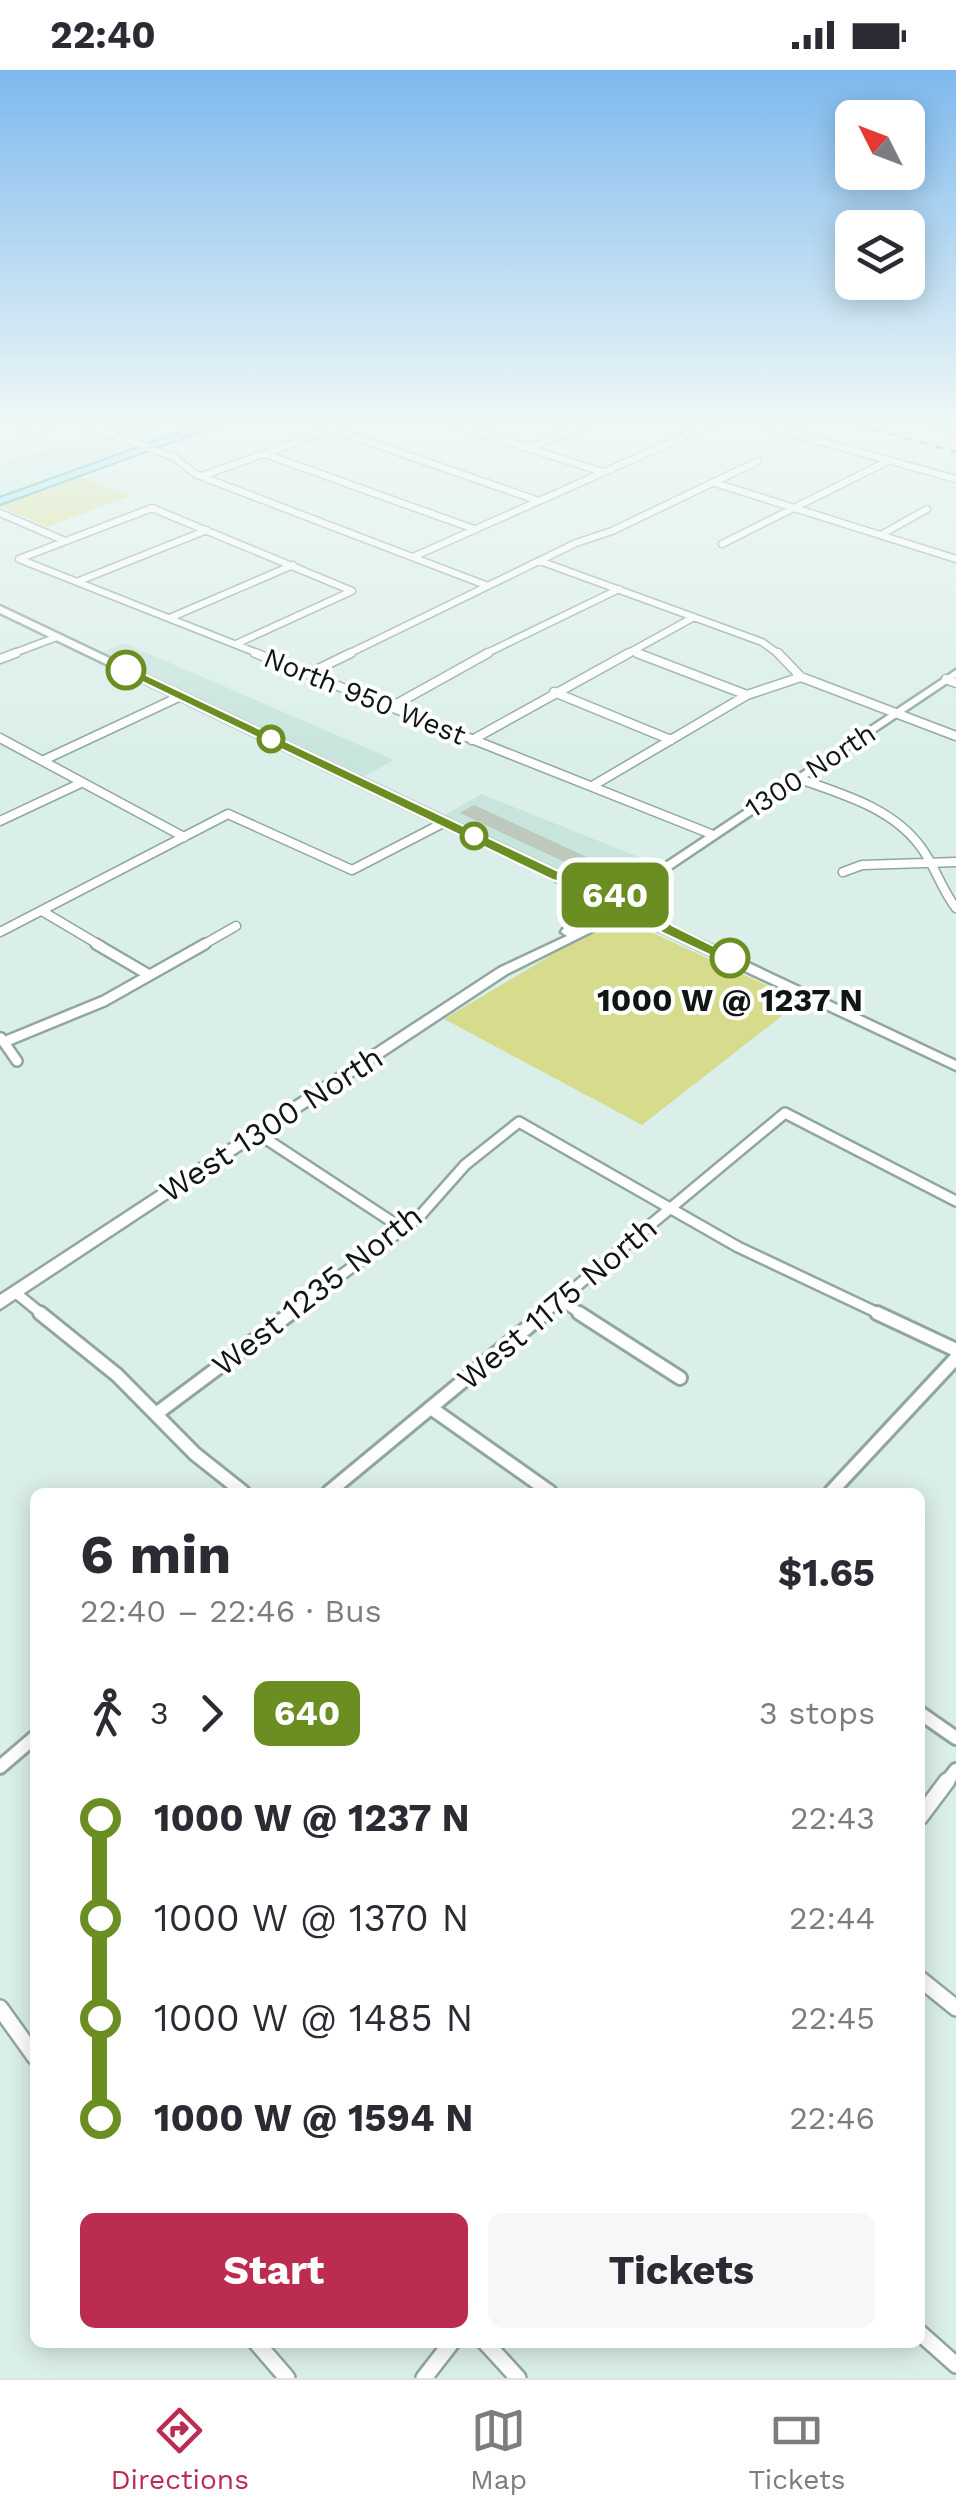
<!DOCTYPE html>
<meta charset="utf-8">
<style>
body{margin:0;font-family:"Work Sans",sans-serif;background:#f7f7f7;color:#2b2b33;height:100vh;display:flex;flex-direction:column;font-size:38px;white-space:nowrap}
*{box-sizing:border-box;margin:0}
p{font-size:32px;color:#7c7c81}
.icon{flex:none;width:55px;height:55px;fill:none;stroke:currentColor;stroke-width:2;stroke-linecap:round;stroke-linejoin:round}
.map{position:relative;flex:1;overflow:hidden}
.details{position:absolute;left:30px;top:1418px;width:895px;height:860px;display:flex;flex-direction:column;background:#fff;border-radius:15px;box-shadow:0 5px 25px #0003}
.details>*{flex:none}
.badge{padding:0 20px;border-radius:15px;font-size:35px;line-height:65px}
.needle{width:65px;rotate:312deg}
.buttons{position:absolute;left:835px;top:30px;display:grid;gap:20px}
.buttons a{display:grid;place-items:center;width:90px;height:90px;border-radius:15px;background:#fff;box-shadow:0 5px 25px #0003;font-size:50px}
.map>.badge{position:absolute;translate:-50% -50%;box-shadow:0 0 0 5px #fff}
.legs{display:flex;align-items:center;gap:15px;height:110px;padding:0 50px;font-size:32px}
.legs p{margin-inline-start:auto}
.summary{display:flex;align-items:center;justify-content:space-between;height:170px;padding:0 50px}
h1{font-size:55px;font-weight:700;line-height:75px}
.action{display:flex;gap:20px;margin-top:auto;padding:20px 50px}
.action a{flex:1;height:115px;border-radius:15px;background:#bc2c51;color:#fff;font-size:40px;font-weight:700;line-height:115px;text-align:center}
.action a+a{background:#f7f7f7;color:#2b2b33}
ul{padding:0 50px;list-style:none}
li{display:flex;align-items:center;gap:35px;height:100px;font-size:38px}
li i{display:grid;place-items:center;width:15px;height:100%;margin:0 12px;background:currentColor}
li i::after{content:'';width:25px;height:25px;margin:-12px;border:8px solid;border-radius:50%;background:#fff}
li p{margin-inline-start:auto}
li:first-child i{background:linear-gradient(#0000 50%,currentColor 0)}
li:last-child i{background:linear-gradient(currentColor 50%,#0000 0)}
.status{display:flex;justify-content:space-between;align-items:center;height:70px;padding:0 50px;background:#fff;direction:ltr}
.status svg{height:28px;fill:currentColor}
.tabs{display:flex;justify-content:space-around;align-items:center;height:140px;border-top:2px solid #e1e1e2;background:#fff;font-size:28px;color:#7c7c81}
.tabs a{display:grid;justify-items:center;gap:5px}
.tabs .on{color:#bc2c51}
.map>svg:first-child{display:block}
</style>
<div class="status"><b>22:40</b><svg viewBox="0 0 49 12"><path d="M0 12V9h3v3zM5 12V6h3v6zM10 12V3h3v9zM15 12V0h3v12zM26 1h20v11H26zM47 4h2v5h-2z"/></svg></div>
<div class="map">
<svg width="956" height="2308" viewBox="0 0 956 2308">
<rect width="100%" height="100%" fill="#dbefea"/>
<!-- built -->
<path fill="#c8e5dd" d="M119 355H152L174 364 0 426V394Z
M124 573 394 690 365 706 103 582Z
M481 724 654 793 618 818H598L445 745Z"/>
<!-- green -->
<path fill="#d6dc8c" d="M80 406 130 426 47 457 0 436Z
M629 852 801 931 642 1055 444 949 602 855Z"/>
<!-- building -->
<path fill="#bcc9bc" d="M474 735 617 801 603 810 460 743Z"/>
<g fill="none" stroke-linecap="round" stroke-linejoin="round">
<!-- street-far4 casing -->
<g stroke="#92a6a1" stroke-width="9">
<path id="street-far4" d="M88 355 175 388 195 404 488 516
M320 355 539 431
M457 355 602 402
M762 355 956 409
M936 355 956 361
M21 365 51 355
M530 378 584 355
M265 384 474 459
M202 406 330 360
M715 413 956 489
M0 443 65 471
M881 465 927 439
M722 474 888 391
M413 487 710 355
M19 489 262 585
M19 489 152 438 352 521
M540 491 762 572 780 585
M79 511 207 460
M172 547 293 495
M236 574 352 521
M632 581 644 585
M9 585 57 567
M346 585 576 473 612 461 758 391
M483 585 619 519
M625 585 694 547"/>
</g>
<!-- street-far3 casing -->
<g stroke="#92a6a1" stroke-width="11">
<path id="street-far3" d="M255 583 711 764
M637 583 747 625
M778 583 801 607 956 666
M0 589 16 583
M308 604 351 583
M946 609 956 613
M554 622 671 670
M391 637 488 583
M0 668 184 767
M472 670 629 583
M44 690 181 626
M797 708C841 724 891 737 920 776 935 795 941 819 956 838
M594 715 747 625 801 607
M0 751 81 713
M843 802 862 795 956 792
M42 841 101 876
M0 862 228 744 352 800 445 752
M201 876 236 856"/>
</g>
<!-- street-far2 casing -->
<g stroke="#92a6a1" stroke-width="14">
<path id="street-far2" d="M96 874 149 905
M1 968 17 991
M4 972 104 931 205 874
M257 1063 403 1159
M16 1223 43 1245
M560 1230 583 1245
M288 1245 419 1147 465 1095 519 1052 738 1177 882 1245
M542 1245 785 1043 956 1131"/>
</g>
<!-- street-far1 casing -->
<g stroke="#92a6a1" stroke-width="18">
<path id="street-far1" d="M40 1243 117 1305 195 1384 243 1422
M579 1243 680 1308
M877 1243 956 1280
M431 1338 550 1422
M156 1344 291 1243
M329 1422 545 1243
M831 1422 956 1288
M920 1643 956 1668
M0 1697 35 1667
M945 1714 956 1700"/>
</g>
<!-- street casing -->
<g stroke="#92a6a1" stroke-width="20">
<path id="street" d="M920 1747 947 1711
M920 1909 956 1938
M0 1938 35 1987
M920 2263 956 2295
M256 2272 287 2308
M485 2272 518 2308
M424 2308 452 2272"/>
</g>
<!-- secondary casing -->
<g stroke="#92a6a1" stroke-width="5">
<path id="secondary" d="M0 536 561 803 605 833 603 839 575 861 611 844H619L621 847 507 904 0 1239V1225L499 898 567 866 561 862 563 859 593 835 553 809 0 543Z
M956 600V607L669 800 627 824 635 825 644 838 642 841H634L627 831 610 825 661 796Z
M627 842 670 856 956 991V1000L662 862 623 849 621 846Z"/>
</g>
<!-- primary casing -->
<g stroke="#33909f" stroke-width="4">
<path id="primary" d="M203 355H217L0 434V428Z"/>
</g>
<!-- street-far4 -->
<use href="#street-far4" stroke="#fff" stroke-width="6"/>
<!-- street-far3 -->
<use href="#street-far3" stroke="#fff" stroke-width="8"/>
<!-- street-far2 -->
<use href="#street-far2" stroke="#fff" stroke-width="9"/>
<!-- street-far1 -->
<use href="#street-far1" stroke="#fff" stroke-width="12"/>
<!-- street -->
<use href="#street" stroke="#fff" stroke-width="15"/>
<!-- secondary -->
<use href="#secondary" fill="#fff" fill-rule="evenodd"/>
<!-- primary -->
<use href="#primary" fill="#91e4f2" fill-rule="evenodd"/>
<!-- rail -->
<path stroke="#4a5552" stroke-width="2.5" stroke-dasharray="8 8" stroke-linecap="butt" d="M858 355 956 382"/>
</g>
<!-- sky -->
<linearGradient id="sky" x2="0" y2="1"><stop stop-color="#7eb9ee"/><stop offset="0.52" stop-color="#eff8f6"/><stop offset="1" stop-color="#eff8f6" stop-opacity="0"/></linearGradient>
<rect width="956" height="679" fill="url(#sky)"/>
<!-- line-1 -->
<path fill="#6b8e23" stroke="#fff" stroke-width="2.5" d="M121 597H130L563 803 636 824 672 855 738 888 724 892 660 862 625 831 552 810 121 602Z"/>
<!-- markers -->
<g fill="#fff" stroke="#6b8e23" stroke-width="5">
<circle cx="126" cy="600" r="18"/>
<circle cx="271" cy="669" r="12"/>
<circle cx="474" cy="766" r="12"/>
<circle cx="730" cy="888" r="18"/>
</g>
<g text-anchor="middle" stroke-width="8" stroke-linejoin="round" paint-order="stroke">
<!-- far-street labels -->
<g font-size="28" fill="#0f1614" stroke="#fff">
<text transform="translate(365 626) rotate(22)" y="10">North 950 West</text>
<text transform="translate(810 700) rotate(-33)" y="10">1300 North</text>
</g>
<!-- stop labels -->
<g font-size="32" font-weight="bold" fill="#0f1614" stroke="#fff">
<text x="730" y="941">1000 W @ 1237 N</text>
</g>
<!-- street labels -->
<g font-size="32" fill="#0f1614" stroke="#fff">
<text transform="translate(271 1054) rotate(-33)" y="11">West 1300 North</text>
<text transform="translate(317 1220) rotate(-38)" y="11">West 1235 North</text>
<text transform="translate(557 1233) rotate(-40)" y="11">West 1175 North</text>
</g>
</g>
</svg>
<div class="buttons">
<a><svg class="needle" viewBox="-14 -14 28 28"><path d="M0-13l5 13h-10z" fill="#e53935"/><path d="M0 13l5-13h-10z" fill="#7c7c81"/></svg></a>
<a><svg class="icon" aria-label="layers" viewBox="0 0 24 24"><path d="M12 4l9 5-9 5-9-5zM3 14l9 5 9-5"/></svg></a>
</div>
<b class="badge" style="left:615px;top:825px;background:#6b8e23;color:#fff">640</b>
<section class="details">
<div class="summary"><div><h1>6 min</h1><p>22:40 – 22:46 · Bus</p></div><b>$1.65</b></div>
<div class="legs"><svg class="icon" aria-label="walk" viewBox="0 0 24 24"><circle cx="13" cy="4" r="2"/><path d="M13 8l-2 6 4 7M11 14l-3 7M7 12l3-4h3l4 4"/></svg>3<svg class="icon" aria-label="forward" viewBox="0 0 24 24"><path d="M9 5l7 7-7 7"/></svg><b class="badge" style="background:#6b8e23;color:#fff">640</b><p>3 stops</p></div>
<ul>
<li><i style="color:#6b8e23"></i><b>1000 W @ 1237 N</b><p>22:43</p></li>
<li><i style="color:#6b8e23"></i><span>1000 W @ 1370 N</span><p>22:44</p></li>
<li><i style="color:#6b8e23"></i><span>1000 W @ 1485 N</span><p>22:45</p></li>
<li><i style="color:#6b8e23"></i><b>1000 W @ 1594 N</b><p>22:46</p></li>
</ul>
<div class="action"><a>Start</a><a>Tickets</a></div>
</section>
</div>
<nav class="tabs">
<a class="on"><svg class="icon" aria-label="directions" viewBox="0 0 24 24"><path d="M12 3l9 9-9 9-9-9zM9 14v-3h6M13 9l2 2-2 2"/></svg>Directions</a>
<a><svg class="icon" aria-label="map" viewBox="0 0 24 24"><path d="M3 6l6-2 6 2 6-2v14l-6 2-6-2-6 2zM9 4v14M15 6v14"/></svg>Map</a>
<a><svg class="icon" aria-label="tickets" viewBox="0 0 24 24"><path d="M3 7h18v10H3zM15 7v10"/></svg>Tickets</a>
</nav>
